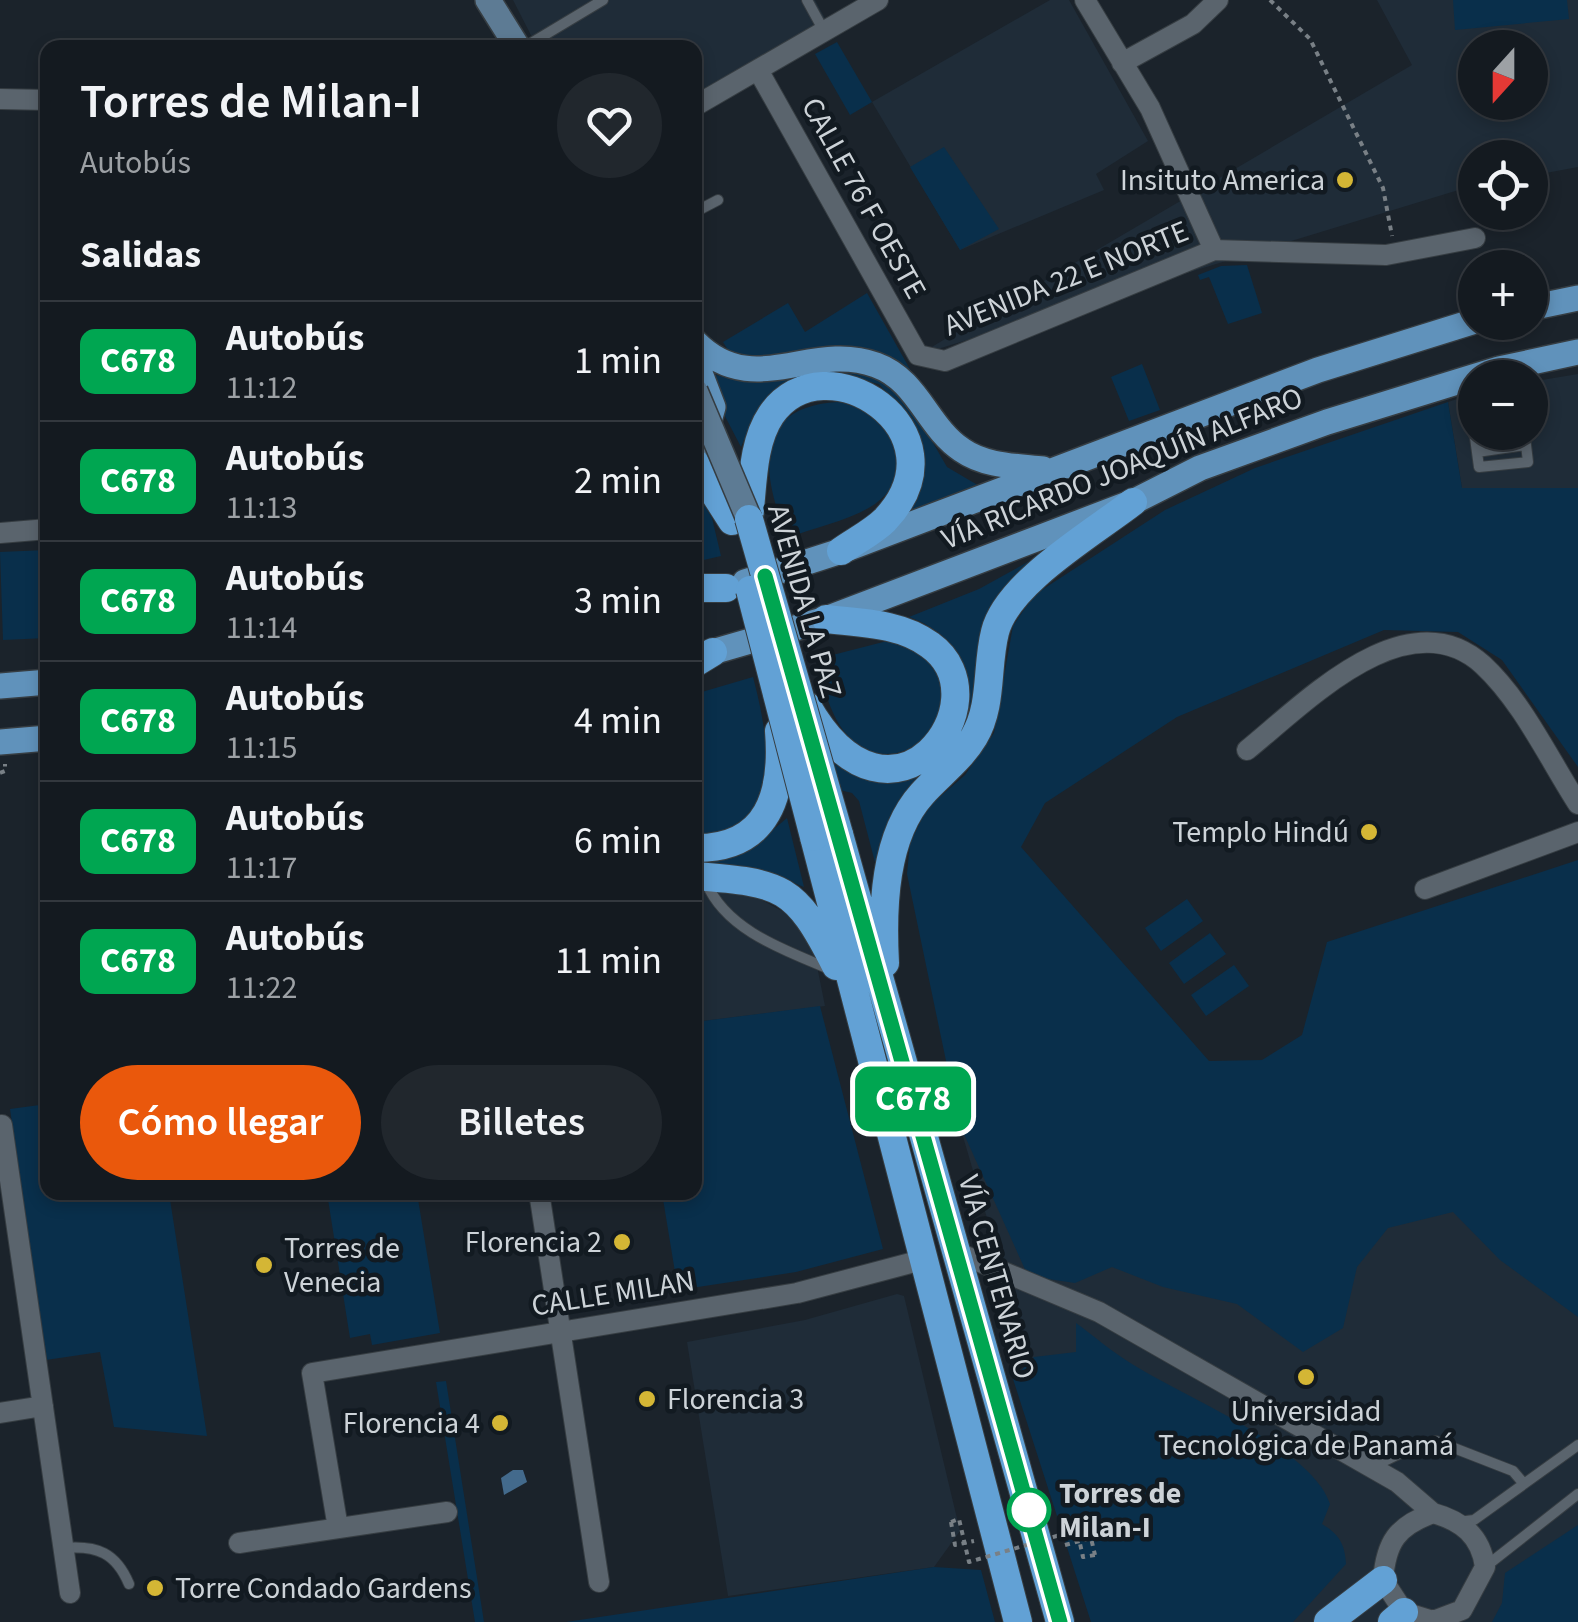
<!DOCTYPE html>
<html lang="es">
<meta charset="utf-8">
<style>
body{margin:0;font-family:"Source Sans 3",sans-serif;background:#21272d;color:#f1f3f6;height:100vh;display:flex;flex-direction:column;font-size:38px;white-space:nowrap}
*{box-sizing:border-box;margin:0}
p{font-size:32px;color:#9da1a5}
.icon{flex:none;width:55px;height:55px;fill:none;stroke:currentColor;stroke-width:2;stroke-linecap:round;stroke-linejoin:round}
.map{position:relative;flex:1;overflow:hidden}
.drawer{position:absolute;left:40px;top:40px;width:662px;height:1160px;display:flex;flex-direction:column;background:#141a20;border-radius:20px;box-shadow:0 5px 15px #0003,0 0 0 2px #33383e}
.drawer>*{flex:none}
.badge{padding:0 20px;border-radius:15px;font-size:35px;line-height:65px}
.needle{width:65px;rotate:201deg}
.fabs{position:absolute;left:1458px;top:30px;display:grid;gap:20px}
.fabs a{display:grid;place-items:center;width:90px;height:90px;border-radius:50%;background:#141a20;box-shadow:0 5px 15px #0003,0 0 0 2px #33383e;font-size:50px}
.map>.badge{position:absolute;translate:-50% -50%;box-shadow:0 0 0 5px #fff}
h2{padding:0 40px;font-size:38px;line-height:90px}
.round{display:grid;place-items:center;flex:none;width:105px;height:105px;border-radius:52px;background:#21272d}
.headline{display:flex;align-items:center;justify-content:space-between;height:170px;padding:0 40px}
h1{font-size:48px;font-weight:600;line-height:75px}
.action{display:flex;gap:20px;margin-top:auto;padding:20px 40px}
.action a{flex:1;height:115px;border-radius:60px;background:#ea580c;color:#fff;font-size:40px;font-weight:600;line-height:115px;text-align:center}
.action a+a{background:#21272d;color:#f1f3f6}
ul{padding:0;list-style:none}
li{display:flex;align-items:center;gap:30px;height:120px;padding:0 40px;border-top:2px solid #33383e}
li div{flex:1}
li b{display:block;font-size:38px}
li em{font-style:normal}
li .badge{min-width:110px;font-weight:700;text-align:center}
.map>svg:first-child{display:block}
</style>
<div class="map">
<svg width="1578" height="1622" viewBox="0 0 1578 1622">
<rect width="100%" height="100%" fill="#1b232b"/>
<!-- built -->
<path fill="#1f2c38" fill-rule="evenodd" d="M513 0H815L827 22 695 94V48L537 47Z
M1050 0H1069L1148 141 1096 174 1104 190 960 250 872 102Z
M1377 0H1578V167L1530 176V158H1475V185L918 355 1412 65ZM1475 48H1530V102H1475Z
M1578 374V488H1462L1448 402 1475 393V432H1530V382Z
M695 890 754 896 788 914 803 931 815 956 825 1006 695 1022Z
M1578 911V1622H1106L959 1123 1049 1070 1296 1132Z
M897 1294 904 1296 960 1531 934 1567 728 1596 687 1342 805 1320Z"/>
<!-- green -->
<path fill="#092f4b" d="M1453 0H1567L1569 19 1455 30Z
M837 42 872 102 850 115 815 54Z
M944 147 999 229 960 250 910 167Z
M1247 265 1262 313 1228 324 1209 277 1200 280 1198 275 1221 266Z
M867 293 911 371 846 346H827L802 357 733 358 723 342 788 303 805 332Z
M1142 364 1160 410 1129 421 1111 377Z
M825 369H853L886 381 914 410 947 467 986 490 902 521 914 498 901 409 879 384 837 375 771 400 753 419 741 447 701 370C747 387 779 383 825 369Z
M838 402C887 411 925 467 875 504 852 520 813 528 787 538 763 476 749 407 838 402Z
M1448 402 1462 488H1578V767L1502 660 1458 632 1384 630 1177 717 1045 803 1021 847 1209 1061 1262 1060 1302 1035 1327 942 1578 860V1317L1500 1260 1453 1212 1388 1228 1357 1267 1343 1328 1303 1352 1237 1304 1163 1287 1112 1267 1075 1283 1028 1276 959 1123 907 874 910 843 927 808 965 775 994 733 1013 626 1034 595 1165 510 1255 468Z
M695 489 712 518 721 556 695 562Z
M1073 537 1022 577 961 739 883 893 859 801 852 793 840 790 832 762C945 838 1031 660 909 617L979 589Z
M47 550V638L3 640 0 552Z
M891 640 904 642 934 663C937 673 941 684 942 694 945 743 885 775 850 738 830 718 823 685 817 659Z
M753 677C769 738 788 837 695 835V694Z
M787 818 804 887 769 873 695 868V858L750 849Z
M1187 899 1203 921 1161 951 1145 928Z
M1210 933 1226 954 1184 984 1169 963Z
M1234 965 1249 986 1206 1016 1191 995Z
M820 1006 883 1249 796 1272 678 1290 662 1193 695 1192V1022Z
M47 1104 48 1192 169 1193 207 1436 114 1427 100 1352 46 1360 10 1109Z
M327 1193H417L440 1333 372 1345 370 1334 350 1338Z
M1076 1323C1094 1336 1112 1352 1132 1364 1182 1396 1312 1448 1330 1504L1322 1524C1339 1534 1345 1544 1346 1564L1293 1622H1091L1013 1379 1034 1357 1076 1352Z
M446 1381 484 1622H475L436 1382Z
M1578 1525V1622H1492L1502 1603 1505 1573Z
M934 1567 981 1570 995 1622H566Z"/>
<!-- water -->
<path fill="#436a8c" d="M513 1470H523L527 1482 504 1495 501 1478Z"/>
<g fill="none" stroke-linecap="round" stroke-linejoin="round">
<!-- service casing -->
<g stroke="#363d42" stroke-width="12">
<path id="service" d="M807 0 824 31
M523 48 603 0
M695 212 718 200
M1456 383 1471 408 1479 467 1528 462 1526 445
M1474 435 1492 432
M1477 452 1526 445 1524 432
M706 882C726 931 787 951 832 970
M1436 1441 1513 1471 1524 1484
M1372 1467 1411 1448
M1458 1522 1474 1520 1578 1445
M64 1548C97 1545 116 1553 129 1584
M1485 1567 1578 1494"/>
</g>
<!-- minor casing -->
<g stroke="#363d42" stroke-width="22">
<path id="minor" d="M1085 0 1150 108 1214 250
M1122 63 1193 24 1218 0
M758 70 918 355 945 361 1214 250 1386 255 1475 238
M0 99 48 100
M695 106 878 0
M0 533 48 529
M1247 750C1304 704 1407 596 1483 665 1522 701 1549 759 1578 804
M1425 889 1578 832
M2 1125 70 1593
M539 1192 599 1582
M956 1252 1099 1312 1397 1482 1433 1513
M0 1413 43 1406
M1433 1513C1462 1521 1481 1536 1485 1567L1462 1610 1433 1621 1404 1612 1383 1580C1386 1542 1397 1526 1433 1513Z
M338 1528 312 1373 797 1293 922 1260
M239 1543 447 1512"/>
</g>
<!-- secondary casing -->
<g stroke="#363d42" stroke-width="28">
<path id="secondary" d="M488 0 518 48
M695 429 717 485"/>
</g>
<!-- primary casing -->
<g stroke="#363d42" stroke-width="28">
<path id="primary" d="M1530 308 1578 298
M695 342C753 401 810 341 876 365 918 380 927 427 962 450 985 466 1015 466 1043 469
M695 360 713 407 709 421 695 426
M745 582 841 551 1318 370 1475 321
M695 657 826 619 1133 502 1200 468 1327 422 1499 369 1578 352
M0 686 48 682
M0 742 48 738"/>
</g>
<!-- trunk casing -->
<g stroke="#363d42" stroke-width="30">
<path id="trunk" d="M695 463 732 521
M749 519C753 485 752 443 771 415 824 337 969 431 885 520 873 532 855 541 841 551
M695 588H726
M695 663 713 652
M807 706C892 855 1007 700 930 645 901 623 861 623 826 619
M839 834 1060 1622
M814 837 1018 1622
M695 848C769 849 784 793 779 731
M695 876C783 883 795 885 836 966
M885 963C882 908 884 836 922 794 939 775 961 759 974 737 993 705 986 667 995 632 1007 583 1093 533 1133 502
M1328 1622 1383 1580
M1392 1622 1404 1612"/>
</g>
<!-- path -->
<path stroke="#798086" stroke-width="4" stroke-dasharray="5 5" stroke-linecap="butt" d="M1270 0 1310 39 1383 188 1392 236
M0 773 5 771V764
M951 1522 955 1545 974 1541
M1065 1545 1091 1538 1095 1555"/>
<!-- service -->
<use href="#service" stroke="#5a646d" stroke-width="10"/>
<!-- minor -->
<use href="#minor" stroke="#5a646d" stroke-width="20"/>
<!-- secondary -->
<use href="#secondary" stroke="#5d7b94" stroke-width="25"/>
<!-- primary -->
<use href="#primary" stroke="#6092bb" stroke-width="25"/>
<!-- trunk -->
<use href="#trunk" stroke="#62a1d5" stroke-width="28"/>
<!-- secondary-bridge casing -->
<g stroke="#363d42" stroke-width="28" stroke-linecap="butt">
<path id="secondary-bridge" d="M695 391 749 519"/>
</g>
<!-- trunk-bridge casing -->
<g stroke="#363d42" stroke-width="30" stroke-linecap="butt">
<path id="trunk-bridge" d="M749 519 839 834
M750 590 814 837"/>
</g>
<!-- path-bridge -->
<path stroke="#798086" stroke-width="4" stroke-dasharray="5 5" stroke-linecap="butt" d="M951 1522 959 1519 969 1562 1077 1530 1083 1557 1095 1555"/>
<!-- secondary-bridge -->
<use href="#secondary-bridge" stroke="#5d7b94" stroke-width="25"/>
<!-- trunk-bridge -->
<use href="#trunk-bridge" stroke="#62a1d5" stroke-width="28"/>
</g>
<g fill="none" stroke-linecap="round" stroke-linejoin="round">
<!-- line casing -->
<g stroke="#fff" stroke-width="22">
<path id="line" d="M765 576 1060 1622"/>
</g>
<!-- line -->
<use href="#line" stroke="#00a651" stroke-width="15"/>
</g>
<!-- markers -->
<g fill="#d4b635" stroke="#121a21" stroke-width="4">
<circle cx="1345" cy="180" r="10"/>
<circle cx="1369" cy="832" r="10"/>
<circle cx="622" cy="1242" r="10"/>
<circle cx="264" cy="1265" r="10"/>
<circle cx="1306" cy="1377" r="10"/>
<circle cx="647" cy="1399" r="10"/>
<circle cx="500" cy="1423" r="10"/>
<circle cx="155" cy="1588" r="10"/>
</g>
<circle fill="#fff" stroke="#00a651" stroke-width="5" cx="1029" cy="1510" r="20"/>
<g text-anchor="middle" stroke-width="9" stroke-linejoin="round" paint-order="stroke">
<!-- poi labels -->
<g font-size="30" fill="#cdd3d8" stroke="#121a21" text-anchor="end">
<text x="1325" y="190">Insituto America</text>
<text x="1349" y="842">Templo Hindú</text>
<text x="602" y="1252">Florencia 2</text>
<text x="284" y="1258" text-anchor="start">Torres de<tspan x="284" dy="34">Venecia</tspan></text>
<text x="667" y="1409" text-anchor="start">Florencia 3</text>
<text x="1306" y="1421" text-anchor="middle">Universidad<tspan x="1306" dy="34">Tecnológica de Panamá</tspan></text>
<text x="480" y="1433">Florencia 4</text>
<text x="175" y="1598" text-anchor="start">Torre Condado Gardens</text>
</g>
<!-- street labels -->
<g font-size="30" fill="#cdd3d8" stroke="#121a21">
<text transform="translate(864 198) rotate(61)" y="10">CALLE 76 F OESTE</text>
<text transform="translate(1066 278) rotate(-22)" y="10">AVENIDA 22 E NORTE</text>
<text transform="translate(1122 468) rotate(-22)" y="10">VÍA RICARDO JOAQUÍN ALFARO</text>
<text transform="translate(805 601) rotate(74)" y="10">AVENIDA LA PAZ</text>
<text transform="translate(997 1277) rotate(74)" y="10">VÍA CENTENARIO</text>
<text transform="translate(613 1293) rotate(-9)" y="10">CALLE MILAN</text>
</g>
<!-- stop labels -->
<g font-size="30" font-weight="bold" fill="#cdd3d8" stroke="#121a21" text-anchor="start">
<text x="1059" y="1503">Torres de<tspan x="1059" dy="34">Milan-I</tspan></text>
</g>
</g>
</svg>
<div class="fabs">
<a><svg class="needle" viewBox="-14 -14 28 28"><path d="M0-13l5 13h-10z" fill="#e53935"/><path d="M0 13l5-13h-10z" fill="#9da1a5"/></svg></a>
<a><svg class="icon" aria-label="locate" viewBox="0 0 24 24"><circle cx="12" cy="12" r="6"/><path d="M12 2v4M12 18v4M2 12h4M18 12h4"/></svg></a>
<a>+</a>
<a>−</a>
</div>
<b class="badge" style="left:913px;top:1099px;background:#00a651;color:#fff">C678</b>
<section class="drawer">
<div class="headline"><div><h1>Torres de Milan-I</h1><p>Autobús</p></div><a class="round"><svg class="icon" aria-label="heart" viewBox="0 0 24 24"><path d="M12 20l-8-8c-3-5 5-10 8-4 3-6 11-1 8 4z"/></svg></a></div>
<h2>Salidas</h2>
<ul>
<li><span class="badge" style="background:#00a651;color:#fff">C678</span><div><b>Autobús</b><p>11:12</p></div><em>1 min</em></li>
<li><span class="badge" style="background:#00a651;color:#fff">C678</span><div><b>Autobús</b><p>11:13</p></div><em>2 min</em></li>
<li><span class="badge" style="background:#00a651;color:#fff">C678</span><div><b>Autobús</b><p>11:14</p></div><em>3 min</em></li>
<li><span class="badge" style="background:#00a651;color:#fff">C678</span><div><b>Autobús</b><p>11:15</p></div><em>4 min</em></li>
<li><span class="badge" style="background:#00a651;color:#fff">C678</span><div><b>Autobús</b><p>11:17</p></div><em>6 min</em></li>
<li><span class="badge" style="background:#00a651;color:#fff">C678</span><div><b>Autobús</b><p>11:22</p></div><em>11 min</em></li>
</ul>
<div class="action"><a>Cómo llegar</a><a>Billetes</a></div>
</section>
</div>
